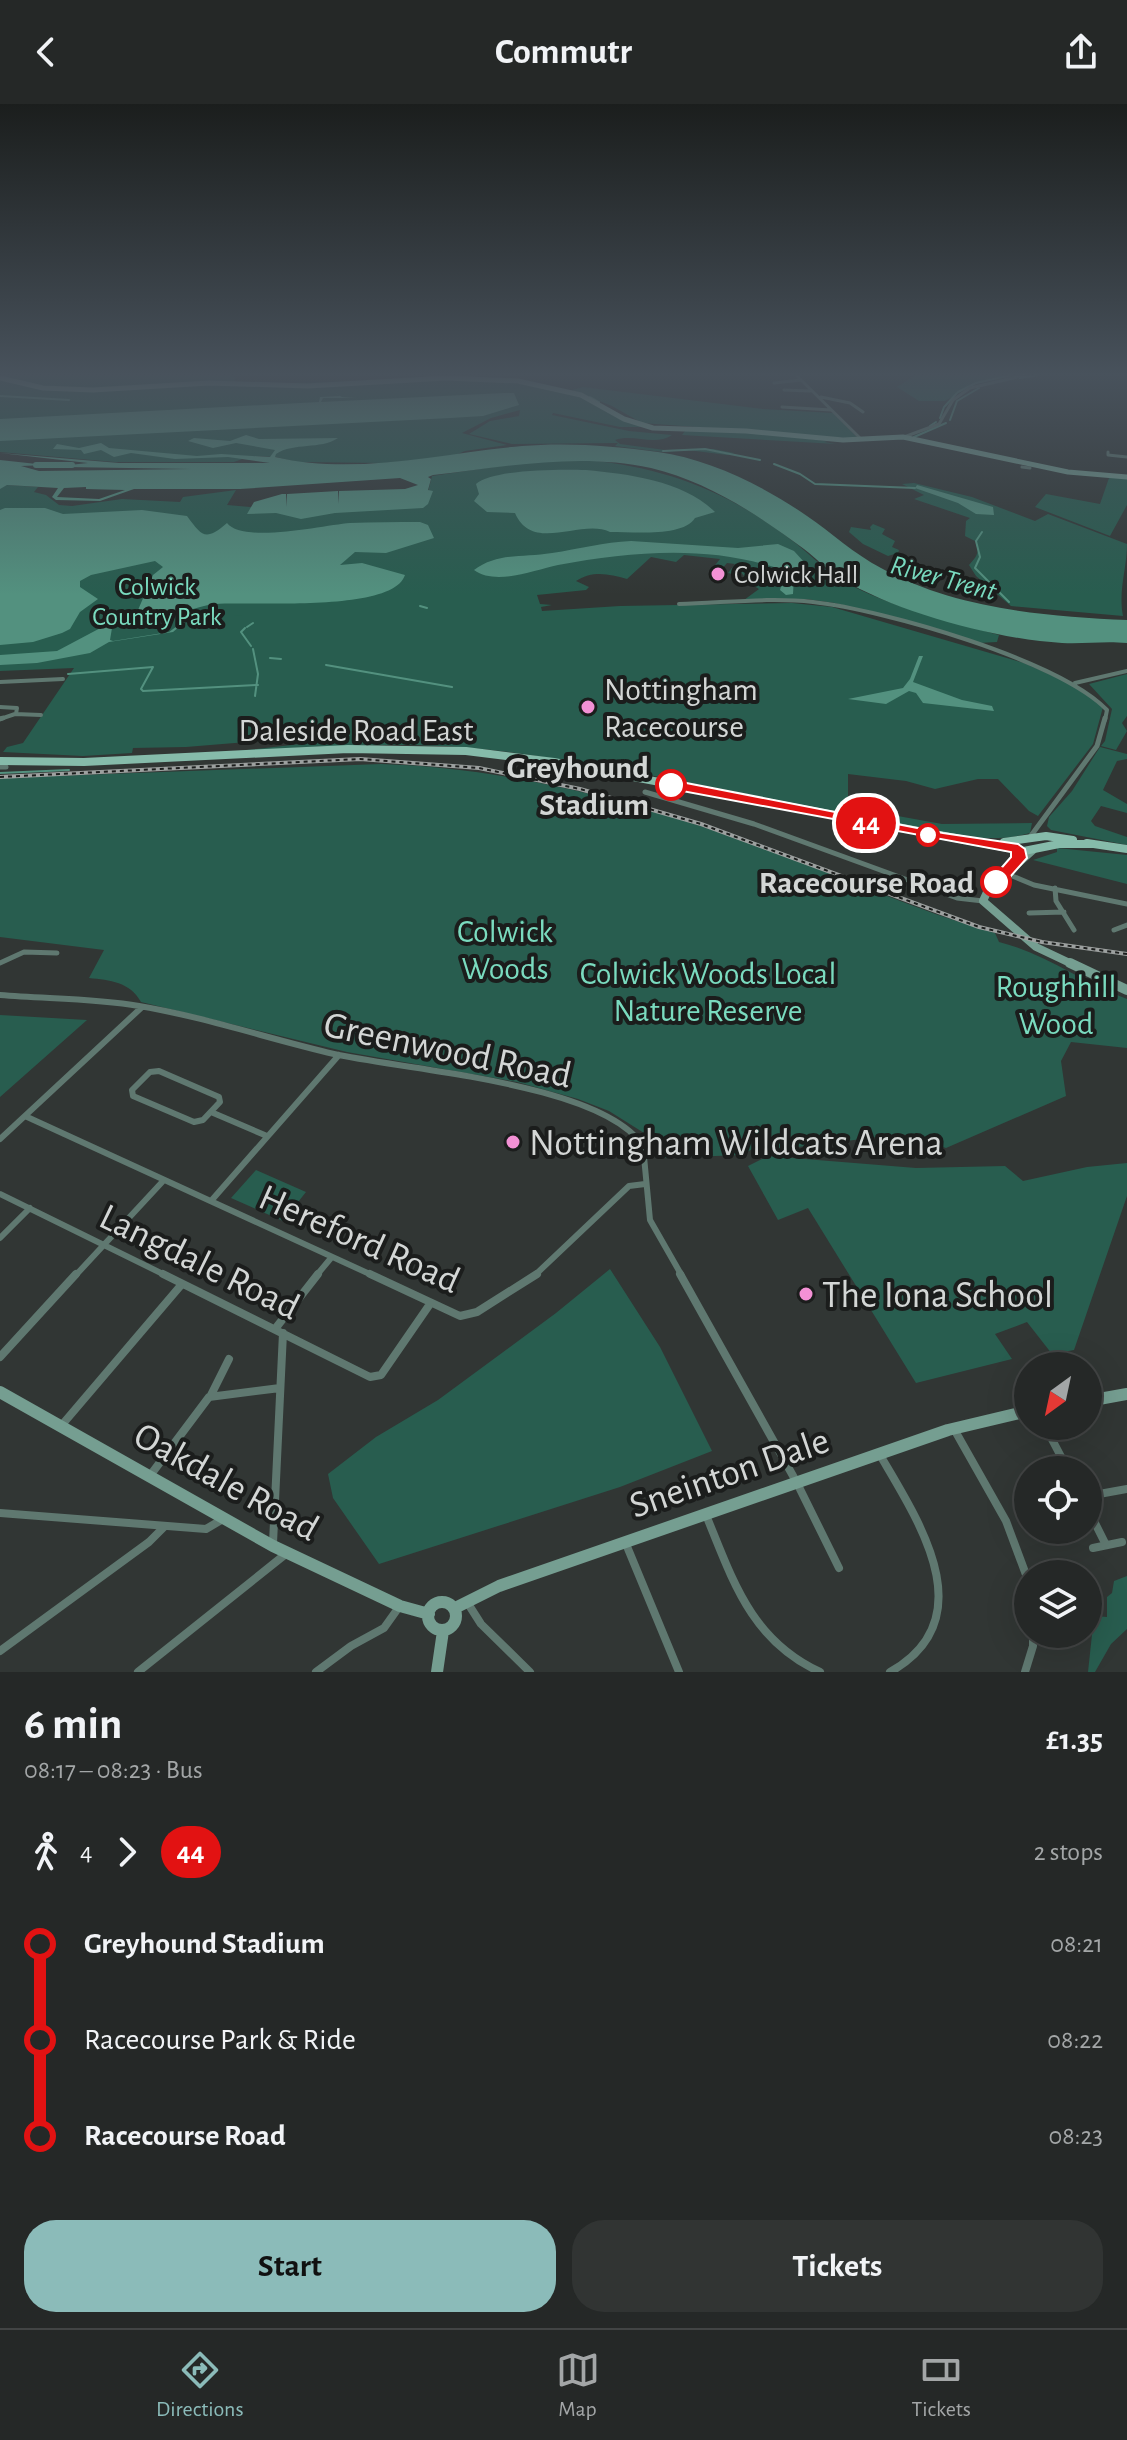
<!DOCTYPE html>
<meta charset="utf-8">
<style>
body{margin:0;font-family:"Alegreya Sans",sans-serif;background:#313433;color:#f1f3f6;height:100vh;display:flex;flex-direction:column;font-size:30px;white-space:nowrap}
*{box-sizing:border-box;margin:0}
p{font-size:26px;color:#a3a6a7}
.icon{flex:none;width:44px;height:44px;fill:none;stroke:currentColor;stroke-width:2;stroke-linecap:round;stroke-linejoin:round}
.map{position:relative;height:1568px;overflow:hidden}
.sheet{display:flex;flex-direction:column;background:#252827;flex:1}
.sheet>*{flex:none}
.badge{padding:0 16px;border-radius:26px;font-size:28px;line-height:52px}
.needle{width:52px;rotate:213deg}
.fabs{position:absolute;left:1014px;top:1248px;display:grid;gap:16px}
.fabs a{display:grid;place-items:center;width:88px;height:88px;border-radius:50%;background:#252827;box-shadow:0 8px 32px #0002,0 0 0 2px #424444;font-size:40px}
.map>.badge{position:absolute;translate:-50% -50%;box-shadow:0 0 0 4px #fff}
.legs{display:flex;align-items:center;gap:12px;height:88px;padding:0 24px;font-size:26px}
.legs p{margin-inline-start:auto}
.head{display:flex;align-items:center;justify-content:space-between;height:136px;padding:0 24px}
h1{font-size:44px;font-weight:600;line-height:60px}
.button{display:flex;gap:16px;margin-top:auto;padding:16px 24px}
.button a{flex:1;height:92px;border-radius:32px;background:#8bbbb9;color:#111;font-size:32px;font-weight:600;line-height:92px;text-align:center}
.button a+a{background:#313433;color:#f1f3f6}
ul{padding:0 24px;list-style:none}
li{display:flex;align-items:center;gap:28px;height:96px;font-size:30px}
li i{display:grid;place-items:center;width:12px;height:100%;margin:0 10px;background:currentColor}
li i::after{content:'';width:20px;height:20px;margin:-10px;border:6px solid;border-radius:50%;background:#252827}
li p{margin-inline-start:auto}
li:first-child i{background:linear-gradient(#0000 50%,currentColor 0)}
li:last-child i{background:linear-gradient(currentColor 50%,#0000 0)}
header{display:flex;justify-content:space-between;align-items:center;height:104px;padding:0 24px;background:#252827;font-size:36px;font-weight:600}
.tab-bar{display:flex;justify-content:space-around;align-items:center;height:112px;border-top:2px solid #424444;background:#252827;font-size:22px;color:#a3a6a7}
.tab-bar a{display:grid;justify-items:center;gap:4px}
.tab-bar .current{color:#8bbbb9}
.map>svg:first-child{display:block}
</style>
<header><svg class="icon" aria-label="back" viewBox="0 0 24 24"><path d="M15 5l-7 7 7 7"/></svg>Commutr<svg class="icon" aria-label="share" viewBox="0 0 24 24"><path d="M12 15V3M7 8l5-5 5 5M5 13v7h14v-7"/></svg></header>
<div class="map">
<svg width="1127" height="1568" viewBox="0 0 1127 1568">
<rect width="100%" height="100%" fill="#313634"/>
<!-- green -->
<path fill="#285d4f" d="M0 271H232L236 274 233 279 251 280 478 274 558 285 590 296 643 323H620L553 309 552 311 629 327 672 331C654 343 634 329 615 336L620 340 665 346 713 345 734 349 727 351 688 346 662 348 615 342 618 339 512 340 469 330 490 317 519 312 520 306 491 314 462 329 507 341 465 347 451 353 384 359 297 358 276 353 251 352 234 358H115L0 348V276L62 287 114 285 28 281Z
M916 271H1013L977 279 945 297H919L897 283Z
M583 283 763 305 833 309 859 335 642 319 612 302 572 286Z
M685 327 746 328 828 337 824 338 836 340 682 331Z
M588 356C667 364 727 387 790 435 808 448 824 466 843 477 892 504 946 516 999 531L997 538 978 539 835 499 806 495 744 496 759 485 742 475 744 472 738 465 732 470 728 469 735 460 727 459 720 467 712 465 720 455 684 451 676 458 651 453 627 475C609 470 593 466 576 477L589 483 586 486 537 491 540 500 552 501 541 503 542 507 620 502 792 499 832 503 1024 559 1078 583 1103 603 1093 640 1038 712 1029 707 998 675H978L935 685 906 677 848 670V703L942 720 1032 719 1030 729C978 745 897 719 844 709 732 688 622 663 509 648 416 636 323 642 230 648L344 635 345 630 186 643 133 644 132 649 83 652 3 648 7 643 23 639 74 564 0 567V384L7 381 38 383 34 388 46 391 59 401 72 402 122 395 180 398 183 393 236 386 227 401 298 407 425 400 432 372 534 357Z
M1109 374H1127V401L1110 432 1035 403 1046 390 1100 400Z
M914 379 972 393 1035 417 1048 410 1127 440C1127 465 1118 486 1123 512L1011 502 976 472 969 461C975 454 980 450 977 438L965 432 966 417 970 414 914 395 924 391 902 380Z
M873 420 885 425 882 430 895 437 892 443 899 446 898 449 888 452 863 440 849 428 851 423 871 426 870 423Z
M1127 570V612L1122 619 1127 627 1116 646 1101 642 1105 637 1112 605 1089 580Z
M1100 643 1127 650V655L1117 657 1103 686 1127 700V709L1101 702 1091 717 1095 722 1127 733V741L1051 726 1047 722 1049 713 1072 687Z
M381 660C511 664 639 698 761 743 839 772 914 806 995 829L999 838C1044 849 1083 879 1127 895V944L1071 938 1061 957 1066 992 946 1044 902 1030 782 1045 763 1039 742 1051 663 1054 652 1034 609 1007 578 995 517 978 347 948 141 898C130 878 110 876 89 874L104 846 0 833V674Z
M1057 744 1127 751V780L1033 756 1057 748Z
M0 911 87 916 0 993Z
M768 1052 916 1064 1005 1062 1023 1077 1087 1063 1127 1059V1092L1074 1246 1052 1250 1027 1218 995 1230 1012 1255 916 1279 808 1104 778 1116 748 1062Z
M256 1066 306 1088 283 1117 231 1094Z
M610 1165 660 1243 712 1347 620 1383 379 1460 333 1394 328 1370 376 1333 438 1296 556 1209Z
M1127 1472V1525L1111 1540 1095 1568H1088L1094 1512 1107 1513V1493L1112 1489 1114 1477Z"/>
<!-- water -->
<path fill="#53917f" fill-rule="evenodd" d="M329 285 342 293 355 294H323L321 298 504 289H514L519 301 483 312 450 314 0 337V315L319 298 320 293 340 292Z
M246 331 259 335 338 334C320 346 294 338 276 350L275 353C356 372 441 349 522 342 567 338 615 342 658 348 709 355 764 382 807 412 832 429 854 450 881 464 955 505 1044 512 1127 516V539C1103 537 1086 540 1062 539 996 535 898 509 842 475 828 467 817 455 804 445 758 411 709 378 651 364 577 348 507 363 433 371L428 373 431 375 428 386 433 387 428 400 423 404 335 409 301 415 276 409 247 410 254 398 282 390H286V403L287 390 338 387V400L339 387 405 385 418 381 400 374 240 385H134L100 397 56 396 52 393 58 384 7 381 0 385V356L46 361 21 362 39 367 191 365 66 363 60 362 88 359 0 349 119 359H270L228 353 175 355 131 349 114 353 101 346 84 350 81 346 53 345 57 340 79 344 101 339 109 344 197 352 221 350 270 353 275 346 236 339 213 344 188 337 194 334 230 337ZM86 383V385L125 386 99 395 57 393 64 384Z
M586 366C629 370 684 377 715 408L695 414C683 433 635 428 610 428 581 414 533 450 515 409L487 408 474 397 479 390 476 380C493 365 562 365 586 366Z
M917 381 993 403 994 411 976 410 958 399 915 384Z
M5 404H45L63 410 142 406 187 412C202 432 205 438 227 419 243 440 324 421 350 419 373 418 397 418 420 418L428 421 434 434 386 449 355 448 340 461 362 459 405 471C393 509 252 497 215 500 190 503 168 518 142 513L138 506 153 471 163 463 155 457 91 471 80 477V483L98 495 80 508 70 525 62 529 33 538 0 541V406Z
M631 437 738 444 778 440 794 447 805 459 794 472 793 490 786 491 780 486 783 475 774 463C702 441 630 448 558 461 534 466 496 482 474 466 498 448 523 454 552 449 579 445 604 438 631 437Z
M243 511 198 513 186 517 173 528 109 538 90 549 37 559 0 561V551L57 547 106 521 112 524 110 536 113 537 169 528 184 517 197 513Z
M919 552H923L913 578 962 596 992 602 994 607 923 599 916 589 909 587 886 600 848 595 903 584 910 575Z"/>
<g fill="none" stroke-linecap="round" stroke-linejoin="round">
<!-- stream -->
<path stroke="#53917f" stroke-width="2" d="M1020 274 1038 271
M958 288 976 279 1012 271
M0 292 69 296
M590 293 599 298
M945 302 957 289
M940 314 944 303
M950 316 957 297 979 284
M930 322 936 318
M914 333 946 319
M663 347 705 345 760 356
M774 360 800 370 815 380 915 384
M982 428 976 437 980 453 975 464 1009 498
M420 502 427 504
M247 523 253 519
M245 524 241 528 251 542
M253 545 258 570 255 592
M270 554 281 555
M326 561 452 583
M68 570 153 563 141 585 143 587 258 581
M0 669 69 666"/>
<!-- river -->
<path stroke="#53917f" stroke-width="6" d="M36 361H72"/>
<!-- street-far4 -->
<path stroke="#5f7870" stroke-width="3" d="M796 271 861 335
M774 279 801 276
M784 286 810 287
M821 293 850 299 863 308
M782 303 831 306
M904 333 939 320 953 296 970 284 1026 271
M1108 348V351L1127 353
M1022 363 1030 364"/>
<!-- street-far3 -->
<path stroke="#5f7870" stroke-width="4" d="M679 500C723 499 769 493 813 498 884 506 1059 556 1107 606L1105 616
M0 578 63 575
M1075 579 1127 567
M0 603 17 604 16 610
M0 615 15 610 41 611"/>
<!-- street-far2 -->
<path stroke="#5f7870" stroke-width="5" d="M0 615 3 614
M0 663H6
M645 688 754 720 957 794 983 797
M1030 733 1097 642 1105 614
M1005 769 1034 781 1127 800
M1055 784 1056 797 1074 826
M1029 809 1064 808
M1114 826 1127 821
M0 859 24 848 57 849"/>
<!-- street-far1 -->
<path stroke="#5f7870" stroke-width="6" d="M0 891C46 895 93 894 139 902 205 913 269 935 334 950 406 966 602 979 643 1042L650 1116 682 1172
M159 967 219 993 220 998 203 1016 194 1018 133 992 132 986 150 968Z
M211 1008 267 1032
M25 1012 374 1172
M0 1035 141 904
M0 1090 167 1172
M211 1097 339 951
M0 1134 30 1104
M75 1172 164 1076
M316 1172 331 1154
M534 1172 629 1082 645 1080"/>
<!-- street -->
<path stroke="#5f7870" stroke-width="8" d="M163 1170 370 1273 381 1271 430 1200
M370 1170 460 1212 477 1208 537 1170
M680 1170 797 1379 839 1464
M275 1225 318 1170
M0 1253 76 1170
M210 1293 229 1255
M61 1322 182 1180
M1045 1322 1068 1366
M954 1325 1006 1417 1028 1476
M880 1351C918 1416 985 1515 890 1568
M149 1373 209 1293 280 1284
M1088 1392 1127 1385
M1088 1405 1106 1441
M0 1409 206 1425 223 1415
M706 1411C733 1477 751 1536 820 1568
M273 1439 283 1229
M626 1440 679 1568
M1093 1444 1122 1438
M467 1498 481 1520 530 1568
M0 1547 149 1438 164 1423
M138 1568 287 1449
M316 1568 351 1542 384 1524 399 1503
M1025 1568 1033 1542V1530"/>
<!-- secondary-far3 -->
<path stroke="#759e91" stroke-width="5" d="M0 274 43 284 93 286 209 279 308 282 446 274 518 277 581 291 624 315 653 324 746 327 843 336 903 333 1068 368 1127 373"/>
<!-- secondary-far2 -->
<path stroke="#759e91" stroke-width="8" d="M1033 746 988 786 983 797 1036 843 1074 861"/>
<!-- secondary-far1 -->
<path stroke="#759e91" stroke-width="10" d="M1070 859 1127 886"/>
<!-- secondary -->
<path stroke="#759e91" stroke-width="12" d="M0 1288 273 1442 400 1502 429 1510
M1088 1297 1127 1290
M428 1512a14 14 0 1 1 28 0a14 14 0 1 1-28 0Z
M455 1504 499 1482 948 1326 1028 1307
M437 1568 443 1527"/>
<!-- primary -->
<path stroke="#86bbaa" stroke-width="8" d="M0 657 84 658 348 645 466 647 554 658 1024 747 1059 740H1091
M1004 738 1046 732 1073 736
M1087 739 1127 745"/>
<!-- rail casing -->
<g stroke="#9ca09f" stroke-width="4">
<path id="rail" d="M0 673 360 655 479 664 580 685 701 720 979 823 1042 838 1127 850"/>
</g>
<!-- rail -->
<use href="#rail" stroke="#1b1d1c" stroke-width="2" stroke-dasharray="4" stroke-linecap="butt"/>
</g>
<!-- sky -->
<linearGradient id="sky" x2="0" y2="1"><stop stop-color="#1b1e1d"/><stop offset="0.55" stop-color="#48525c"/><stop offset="1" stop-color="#48525c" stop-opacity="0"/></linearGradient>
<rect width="1127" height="491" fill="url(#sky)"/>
<!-- line-1 -->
<path fill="#e21212" stroke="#fff" stroke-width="2" d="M671 676 943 729 1018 740 1025 745 1027 754 1002 782 996 783 989 778 1011 753V748L666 684V678Z"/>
<!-- markers -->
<g fill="#f391d5" stroke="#1b1d1c" stroke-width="3">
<circle cx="718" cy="470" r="8"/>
<circle cx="588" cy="603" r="8"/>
<circle cx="513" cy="1038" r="8"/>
<circle cx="806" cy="1190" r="8"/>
</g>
<g fill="#fff" stroke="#e21212" stroke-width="4">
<circle cx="671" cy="681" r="14"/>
<circle cx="928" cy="731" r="10"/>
<circle cx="996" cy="778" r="14"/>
</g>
<g text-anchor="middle" stroke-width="8" stroke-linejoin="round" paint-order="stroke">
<!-- far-poi labels -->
<g font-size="26" fill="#d3d6d5" stroke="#1b1d1c" text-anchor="start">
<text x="734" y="479">Colwick Hall</text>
</g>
<!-- far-park labels -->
<g font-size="26" fill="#7adbbf" stroke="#1b1d1c">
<text x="157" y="491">Colwick<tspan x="157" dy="30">Country Park</tspan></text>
</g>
<!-- far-water labels -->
<g font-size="28" font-style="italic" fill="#79dabf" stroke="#1b1d1c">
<text transform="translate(944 473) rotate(15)" y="10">River Trent</text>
</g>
<!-- poi labels -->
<g font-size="32" fill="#d3d6d5" stroke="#1b1d1c" text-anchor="start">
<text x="604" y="596">Nottingham<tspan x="604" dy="37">Racecourse</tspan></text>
</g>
<!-- street labels -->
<g font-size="32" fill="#d3d6d5" stroke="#1b1d1c">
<text x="356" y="637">Daleside Road East</text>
</g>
<!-- stop labels -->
<g font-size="32" font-weight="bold" fill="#d3d6d5" stroke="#1b1d1c" text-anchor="end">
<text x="649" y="674">Greyhound<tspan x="649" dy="37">Stadium</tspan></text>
<text x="974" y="789">Racecourse Road</text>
</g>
<!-- park labels -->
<g font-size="32" fill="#7adbbf" stroke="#1b1d1c">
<text x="505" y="838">Colwick<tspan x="505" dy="37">Woods</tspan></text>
<text x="708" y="880">Colwick Woods Local<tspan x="708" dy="37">Nature Reserve</tspan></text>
<text x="1056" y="893">Roughhill<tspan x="1056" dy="37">Wood</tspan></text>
</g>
<!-- near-street labels -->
<g font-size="38" fill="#d3d6d5" stroke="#1b1d1c">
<text transform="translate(448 945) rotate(12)" y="13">Greenwood Road</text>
<text transform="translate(360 1134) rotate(24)" y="13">Hereford Road</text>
<text transform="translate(200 1157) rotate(26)" y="13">Langdale Road</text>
<text transform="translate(729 1368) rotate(-19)" y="13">Sneinton Dale</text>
<text transform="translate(227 1377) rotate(29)" y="13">Oakdale Road</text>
</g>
<!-- near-poi labels -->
<g font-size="38" fill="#d3d6d5" stroke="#1b1d1c" text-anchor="start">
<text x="529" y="1051">Nottingham Wildcats Arena</text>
<text x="822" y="1203">The Iona School</text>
</g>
</g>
</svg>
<div class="fabs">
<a><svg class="needle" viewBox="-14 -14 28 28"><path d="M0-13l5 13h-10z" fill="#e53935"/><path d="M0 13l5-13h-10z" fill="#a3a6a7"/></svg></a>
<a><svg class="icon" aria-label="locate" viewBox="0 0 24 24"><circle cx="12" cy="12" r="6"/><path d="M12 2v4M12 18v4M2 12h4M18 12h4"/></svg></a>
<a><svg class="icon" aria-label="layers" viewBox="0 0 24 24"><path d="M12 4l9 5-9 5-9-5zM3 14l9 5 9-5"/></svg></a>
</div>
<b class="badge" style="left:866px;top:719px;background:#e21212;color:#fff">44</b>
</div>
<section class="sheet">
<div class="head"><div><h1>6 min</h1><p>08:17 – 08:23 · Bus</p></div><b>£1.35</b></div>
<div class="legs"><svg class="icon" aria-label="walk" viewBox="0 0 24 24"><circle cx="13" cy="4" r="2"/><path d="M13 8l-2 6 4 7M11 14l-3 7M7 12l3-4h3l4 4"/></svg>4<svg class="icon" aria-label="forward" viewBox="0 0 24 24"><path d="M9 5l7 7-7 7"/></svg><b class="badge" style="background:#e21212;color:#fff">44</b><p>2 stops</p></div>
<ul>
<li><i style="color:#e21212"></i><b>Greyhound Stadium</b><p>08:21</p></li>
<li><i style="color:#e21212"></i><span>Racecourse Park &amp; Ride</span><p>08:22</p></li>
<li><i style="color:#e21212"></i><b>Racecourse Road</b><p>08:23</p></li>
</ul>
<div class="button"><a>Start</a><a>Tickets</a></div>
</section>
<nav class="tab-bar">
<a class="current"><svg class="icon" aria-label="directions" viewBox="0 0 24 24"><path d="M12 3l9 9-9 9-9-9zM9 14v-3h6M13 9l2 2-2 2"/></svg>Directions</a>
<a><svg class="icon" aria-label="map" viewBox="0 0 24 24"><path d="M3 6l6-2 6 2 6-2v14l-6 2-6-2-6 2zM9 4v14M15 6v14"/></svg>Map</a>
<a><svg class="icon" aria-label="tickets" viewBox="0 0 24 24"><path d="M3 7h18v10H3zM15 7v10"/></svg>Tickets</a>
</nav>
